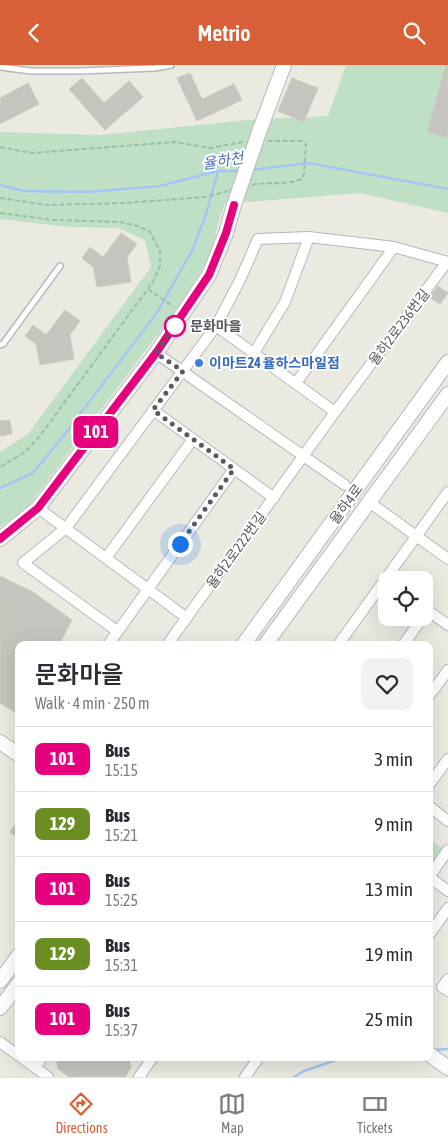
<!DOCTYPE html>
<meta charset="utf-8">
<style>
body{margin:0;font-family:"Asap Condensed","Noto Sans KR",sans-serif;background:#f2f2f3;color:#2b2b33;height:100vh;display:flex;flex-direction:column;font-size:19px;white-space:nowrap}
*{box-sizing:border-box;margin:0}
p{font-size:16px;color:#7c7c81}
.icon{flex:none;width:28px;height:28px;fill:none;stroke:currentColor;stroke-width:2;stroke-linecap:round;stroke-linejoin:round}
.map{position:relative;flex:1;overflow:hidden}
.details{position:absolute;left:15px;top:576px;width:418px;height:420px;display:flex;flex-direction:column;background:#fff;border-radius:10px;box-shadow:0 5px 20px #0002}
.details>*{flex:none}
.badge{padding:0 10px;border-radius:8px;font-size:18px;line-height:32px}
.fabs{position:absolute;left:378px;top:506px;display:grid;gap:10px}
.fabs a{display:grid;place-items:center;width:55px;height:55px;border-radius:10px;background:#fff;box-shadow:0 5px 20px #0002;font-size:25px}
.you{position:absolute;width:25px;height:25px;margin:-12px;border:4px solid #fff;border-radius:50%;background:#1a73e8;box-shadow:0 0 0 8px #1a73e833}
.map>.badge{position:absolute;translate:-50% -50%;box-shadow:0 0 0 2px #fff}
.round{display:grid;place-items:center;flex:none;width:52px;height:52px;border-radius:10px;background:#f2f2f3}
.head{display:flex;align-items:center;justify-content:space-between;height:85px;padding:0 20px}
h1{font-size:24px;font-weight:600;line-height:38px}
ul{padding:0;list-style:none}
li{display:flex;align-items:center;gap:15px;height:65px;padding:0 20px;border-top:1px solid #e1e1e2}
li div{flex:1}
li b{display:block;font-size:19px}
li em{font-style:normal}
li .badge{min-width:55px;font-weight:700;text-align:center}
header{display:flex;justify-content:space-between;align-items:center;height:65px;padding:0 20px;background:#d86039;color:#fff;font-size:22px;font-weight:600}
.menu{display:flex;justify-content:space-around;align-items:center;height:70px;border-top:1px solid #e1e1e2;background:#fff;font-size:14px;color:#7c7c81}
.menu a{display:grid;justify-items:center;gap:2px}
.menu .on{color:#d86039}
.map>svg:first-child{display:block}
</style>
<header><svg class="icon" aria-label="back" viewBox="0 0 24 24"><path d="M15 5l-7 7 7 7"/></svg>Metrio<svg class="icon" aria-label="search" viewBox="0 0 24 24"><circle cx="10" cy="10" r="6"/><path d="M15 15l6 6"/></svg></header>
<div class="map">
<svg width="448" height="1012" viewBox="0 0 448 1012">
<rect width="100%" height="100%" fill="#ebeae0"/>
<!-- green -->
<path fill="#bfe0c4" d="M346 0H448V148L360 128 248 137 226 136 220 152 210 190 197 213 176 245 27 443 0 462V387L28 369 151 202 145 175 118 163 70 162 0 154V67L101 70 248 55 328 51Z
M429 774 447 787 438 799 429 794Z"/>
<g fill="none" stroke-linecap="round" stroke-linejoin="round">
<!-- stream -->
<path stroke="#a5c5f6" stroke-width="2.5" d="M251 105 309 98 448 124
M0 120 24 126 88 127 160 121 218 106H241
M0 423 33 408 61 374 156 249 193 184 207 146 218 106
M433 985 448 984
M294 1012 304 1006 345 992"/>
</g>
<!-- building -->
<path fill="#c6c4be" stroke="#ceccbf" d="M446 0H448V73L427 67Z
M190 8 202 34 234 19 242 35 197 56 177 13Z
M82 13 104 38 129 16 143 32 105 65 69 24Z
M292 13 318 23 304 57 278 46Z
M28 18 39 39 0 59V33Z
M121 168 137 179 127 192 131 217 97 222 93 202 82 193 90 182 103 192Z
M438 221 448 228 440 239 429 232Z
M65 245 80 256 70 270 74 294 40 300 36 279 25 271 33 260 46 270Z
M10 355 12 369 0 371V356Z
M0 511 33 527 72 555 61 576 67 580H19V650L0 638Z
M19 754V774L10 767Z
M56 992H133L129 999 132 1001 125 1012H69L58 1004Z"/>
<g fill="none" stroke-linecap="round" stroke-linejoin="round">
<!-- lane casing -->
<g stroke="#b6b7bc" stroke-width="8">
<path id="lane" d="M0 2 31 6H80L155 3 171 0
M0 280 3 279 60 201"/>
</g>
<!-- street casing -->
<g stroke="#b6b7bc" stroke-width="12">
<path id="street" d="M216 261 335 347
M156 288 345 420
M254 288 285 237 309 172
M296 318 394 182
M153 345 274 433
M376 442 448 494
M38 443 187 553
M106 493 193 374
M424 543 448 560
M117 566 23 498 66 463 216 261 240 215 258 174 309 172 394 182 448 197
M108 580 234 404
M167 580 335 347 447 197
M338 580 448 427
M403 580 423 552
M429 631 448 605
M429 720 448 694
M429 741 448 756
M448 785 429 812 448 826
M429 870 448 843
M448 914 442 922 448 926
M0 977 19 991
M21 992 48 1012
M35 1003 42 992
M139 1012 153 992
M245 1012 259 992"/>
</g>
<!-- secondary casing -->
<g stroke="#b6b8be" stroke-width="16">
<path id="secondary" d="M259 67 284 0
M0 474 38 443 156 288 209 210 226 168 234 140
M243 580 448 297
M265 580 448 329
M0 677 19 690
M0 916 19 890
M0 943 19 918
M429 989 448 1003"/>
</g>
<!-- path -->
<path stroke="#99c0ab" stroke-width="2" stroke-dasharray="5 2.5" stroke-linecap="butt" d="M0 82 32 88 175 77 210 83 243 77
M252 120C270 116 283 121 302 114L304 108 306 80 302 76H268
M0 133 47 140 124 138 206 132 228 126
M0 148 54 155 120 157 138 161 150 167 160 186V201L153 217 39 372 25 387 0 402
M148 224 174 242"/>
<!-- lane -->
<use href="#lane" stroke="#fff" stroke-width="5"/>
<!-- street -->
<use href="#street" stroke="#fff" stroke-width="10"/>
<!-- secondary -->
<use href="#secondary" stroke="#fff" stroke-width="14"/>
<!-- secondary-bridge casing -->
<g stroke="#b6b8be" stroke-width="16" stroke-linecap="butt">
<path id="secondary-bridge" d="M234 140 259 67"/>
</g>
<!-- secondary-bridge -->
<use href="#secondary-bridge" stroke="#fff" stroke-width="14"/>
</g>
<g fill="none" stroke-linecap="round" stroke-linejoin="round">
<!-- line casing -->
<g stroke="#fff" stroke-width="11">
<path id="line" d="M0 474 38 443 156 288 209 210 226 168 234 140"/>
</g>
<!-- line -->
<use href="#line" stroke="#e6007e" stroke-width="8"/>
<!-- walk -->
<path stroke="#595b60" stroke-width="5" stroke-dasharray="0 9" d="M175 261 179 255 156 288 183 306 153 345 234 404 180 479"/>
</g>
<!-- markers -->
<circle fill="#fff" stroke="#e6007e" stroke-width="2.5" cx="175" cy="261" r="10"/>
<circle fill="#3f7fe0" stroke="#fff" stroke-width="2" cx="199" cy="298" r="5"/>
<g text-anchor="middle" stroke-width="4" stroke-linejoin="round" paint-order="stroke">
<!-- stop labels -->
<g font-size="14" font-weight="bold" fill="#595b60" stroke="#fff" text-anchor="start">
<text x="190" y="266">문화마을</text>
</g>
<!-- street labels -->
<g font-size="14" fill="#595b60" stroke="#fff">
<text transform="translate(399 262) rotate(-53)" y="5">율하2로236번길</text>
<text transform="translate(346 439) rotate(-54)" y="5">율하4로</text>
<text transform="translate(236 485) rotate(-54)" y="5">율하2로222번길</text>
</g>
<!-- shop labels -->
<g font-size="14" font-weight="bold" fill="#366cbe" stroke="#fff" text-anchor="start">
<text x="209" y="303">이마트24 율하스마일점</text>
</g>
<!-- water labels -->
<g font-size="15" font-style="italic" fill="#4b6db6" stroke="#fff">
<text transform="translate(223 96) rotate(-9)" y="5">율하천</text>
</g>
</g>
</svg>
<div class="fabs">
<a><svg class="icon" aria-label="locate" viewBox="0 0 24 24"><circle cx="12" cy="12" r="6"/><path d="M12 2v4M12 18v4M2 12h4M18 12h4"/></svg></a>
</div>
<div class="you" style="left:180px;top:479px"></div>
<b class="badge" style="left:96px;top:367px;background:#e6007e;color:#fff">101</b>
<section class="details">
<div class="head"><div><h1>문화마을</h1><p>Walk · 4 min · 250 m</p></div><a class="round"><svg class="icon" aria-label="heart" viewBox="0 0 24 24"><path d="M12 20l-8-8c-3-5 5-10 8-4 3-6 11-1 8 4z"/></svg></a></div>
<ul>
<li><span class="badge" style="background:#e6007e;color:#fff">101</span><div><b>Bus</b><p>15:15</p></div><em>3 min</em></li>
<li><span class="badge" style="background:#6b8e23;color:#fff">129</span><div><b>Bus</b><p>15:21</p></div><em>9 min</em></li>
<li><span class="badge" style="background:#e6007e;color:#fff">101</span><div><b>Bus</b><p>15:25</p></div><em>13 min</em></li>
<li><span class="badge" style="background:#6b8e23;color:#fff">129</span><div><b>Bus</b><p>15:31</p></div><em>19 min</em></li>
<li><span class="badge" style="background:#e6007e;color:#fff">101</span><div><b>Bus</b><p>15:37</p></div><em>25 min</em></li>
</ul>
</section>
</div>
<nav class="menu">
<a class="on"><svg class="icon" aria-label="directions" viewBox="0 0 24 24"><path d="M12 3l9 9-9 9-9-9zM9 14v-3h6M13 9l2 2-2 2"/></svg>Directions</a>
<a><svg class="icon" aria-label="map" viewBox="0 0 24 24"><path d="M3 6l6-2 6 2 6-2v14l-6 2-6-2-6 2zM9 4v14M15 6v14"/></svg>Map</a>
<a><svg class="icon" aria-label="tickets" viewBox="0 0 24 24"><path d="M3 7h18v10H3zM15 7v10"/></svg>Tickets</a>
</nav>
